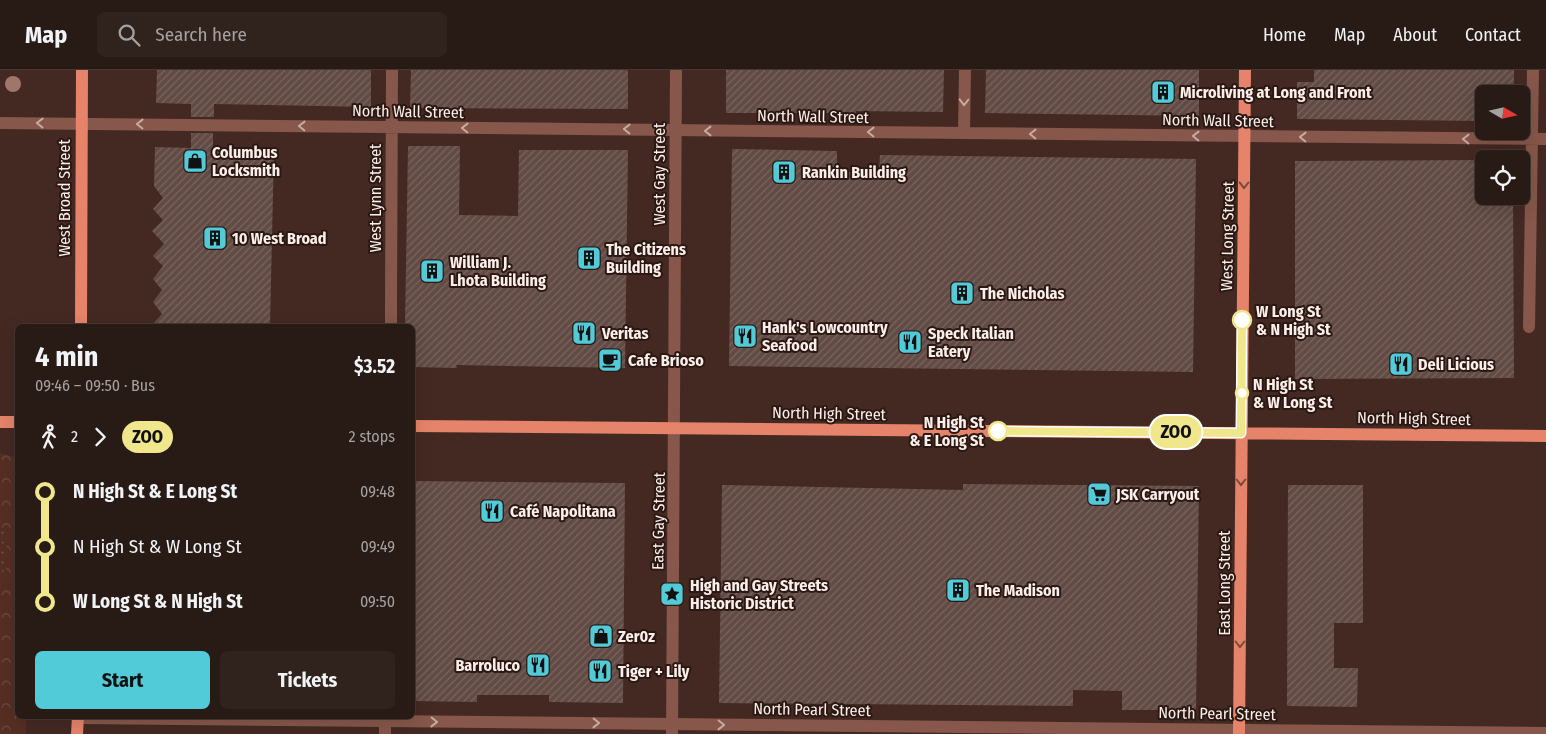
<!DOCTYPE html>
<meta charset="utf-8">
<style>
body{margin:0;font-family:"Fira Sans Condensed",sans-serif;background:#30231e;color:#f1f3f6;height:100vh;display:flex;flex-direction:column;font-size:19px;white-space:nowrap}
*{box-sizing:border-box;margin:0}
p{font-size:16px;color:#a5a1a0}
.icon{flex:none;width:28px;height:28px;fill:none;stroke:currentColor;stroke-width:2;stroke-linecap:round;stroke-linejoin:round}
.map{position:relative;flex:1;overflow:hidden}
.side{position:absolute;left:15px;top:254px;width:400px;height:395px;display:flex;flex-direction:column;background:#281a15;border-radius:8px;box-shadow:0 5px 20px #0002,0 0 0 1px #443834}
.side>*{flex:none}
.badge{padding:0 10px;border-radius:16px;font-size:18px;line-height:32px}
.needle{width:32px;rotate:99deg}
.tools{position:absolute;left:1475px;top:15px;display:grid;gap:10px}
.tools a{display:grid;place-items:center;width:55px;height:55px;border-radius:8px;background:#281a15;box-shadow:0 5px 20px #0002,0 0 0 1px #443834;font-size:25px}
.map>.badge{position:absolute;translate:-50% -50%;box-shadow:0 0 0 2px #fff}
.legs{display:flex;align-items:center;gap:8px;height:55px;padding:0 20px;font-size:16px}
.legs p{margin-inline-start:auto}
.summary{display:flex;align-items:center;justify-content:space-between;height:85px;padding:0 20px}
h1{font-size:28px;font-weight:700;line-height:38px}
.action{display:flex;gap:10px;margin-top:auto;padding:10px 20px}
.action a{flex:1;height:58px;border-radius:8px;background:#52cbd9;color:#111;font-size:20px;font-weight:700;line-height:58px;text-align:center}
.action a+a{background:#30231e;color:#f1f3f6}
ul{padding:0 20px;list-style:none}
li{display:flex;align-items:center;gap:18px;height:55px;font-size:19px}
li i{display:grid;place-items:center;width:8px;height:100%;margin:0 6px;background:currentColor}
li i::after{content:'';width:12px;height:12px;margin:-6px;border:4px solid;border-radius:50%;background:#281a15}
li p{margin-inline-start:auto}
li:first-child i{background:linear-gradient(#0000 50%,currentColor 0)}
li:last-child i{background:linear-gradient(currentColor 50%,#0000 0)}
header{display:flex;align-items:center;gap:30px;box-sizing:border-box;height:70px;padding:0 25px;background:#281a15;border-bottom:1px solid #443834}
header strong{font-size:24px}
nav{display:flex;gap:28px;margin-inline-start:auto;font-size:18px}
.search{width:350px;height:45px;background:#30231e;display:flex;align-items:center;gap:12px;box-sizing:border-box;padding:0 18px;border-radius:8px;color:#a5a1a0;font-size:19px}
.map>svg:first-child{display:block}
</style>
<header>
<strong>Map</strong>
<div class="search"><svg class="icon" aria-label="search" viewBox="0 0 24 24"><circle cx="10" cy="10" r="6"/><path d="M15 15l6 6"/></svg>Search here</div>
<nav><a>Home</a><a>Map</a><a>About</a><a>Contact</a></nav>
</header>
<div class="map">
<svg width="1546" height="664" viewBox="0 0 1546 664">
<defs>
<pattern id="park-crowns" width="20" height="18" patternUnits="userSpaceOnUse" patternTransform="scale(1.25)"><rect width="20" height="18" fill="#562e23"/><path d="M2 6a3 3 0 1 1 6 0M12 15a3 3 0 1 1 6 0" fill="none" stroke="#6f4d43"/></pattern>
<pattern id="garden-dots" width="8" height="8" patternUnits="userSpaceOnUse" patternTransform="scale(1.25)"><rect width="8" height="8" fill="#562e23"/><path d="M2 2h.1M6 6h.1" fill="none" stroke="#6f4d43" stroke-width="1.8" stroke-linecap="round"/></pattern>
<pattern id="building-hatch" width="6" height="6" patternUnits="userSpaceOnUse" patternTransform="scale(1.25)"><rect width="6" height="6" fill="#614b44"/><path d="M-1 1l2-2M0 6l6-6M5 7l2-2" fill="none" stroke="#79655f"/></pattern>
</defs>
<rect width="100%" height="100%" fill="#36221c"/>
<!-- built -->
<path fill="#442922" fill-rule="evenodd" d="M0 0H1546V664H0ZM1484 24H1521V61H1484ZM1484 89H1521V126H1484ZM18 256H412V646H18Z"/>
<!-- park -->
<path fill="url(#park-crowns)" d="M0 383 17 388 18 646H26V664H0Z"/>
<!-- garden -->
<path fill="url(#garden-dots)" d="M0 458H7L6 500 0 499Z"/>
<!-- building -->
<path fill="url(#building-hatch)" d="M157 0H371V37L214 34V47H191V34L156 33Z
M411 0H628V39L410 38Z
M726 0H944L943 42 856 41V43H726Z
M986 0H1199V46L985 43Z
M1314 0H1514V24H1484V51L1297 49V12H1314Z
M191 63H213V78L274 80 270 256H151L162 244 153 232 162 220 153 209 163 196 153 186 164 174 152 161 163 150 153 139 163 128 154 116 155 77 191 78Z
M408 76H460L459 145 518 146 519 80H628L625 298 456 295 457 298 412 297V256H405Z
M732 79 837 81V102H879L880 85 1196 89 1193 302 729 296Z
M1484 90V126H1513L1514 308 1295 309V91Z
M412 411 625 413 623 633 549 632V625H477V632L412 631Z
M963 414 1199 416 1196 640H1122V621L1073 620V636L719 633 722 415 963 420Z
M1288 415H1363V553H1334V598H1358L1357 637 1287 636Z"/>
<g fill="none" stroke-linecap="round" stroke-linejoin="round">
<!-- service -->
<path stroke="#86574a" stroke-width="12" d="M0 53 1546 69
M964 63 965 0
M391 233 392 0
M1529 257 1533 0
M672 654 1546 663
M385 664V651"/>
<!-- pedestrian -->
<path stroke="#86574a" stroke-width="12" d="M391 256V233"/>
<!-- minor -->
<path stroke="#86574a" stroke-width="12" d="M78 648 672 654"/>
<!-- tertiary -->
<path stroke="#86574a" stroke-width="12" d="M672 664 676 0"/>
<!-- primary -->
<path stroke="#e5846a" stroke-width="12" d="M81 256 82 0
M0 352H18
M412 356 1546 366
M77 664 78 646
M1239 664 1245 0"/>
</g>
<!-- trees -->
<circle fill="#9e766b" cx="13" cy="14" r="8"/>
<!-- one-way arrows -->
<defs><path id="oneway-chevron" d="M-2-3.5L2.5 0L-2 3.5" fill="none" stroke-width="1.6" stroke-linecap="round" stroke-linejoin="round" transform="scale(1.25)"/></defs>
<g stroke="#c7aaa2">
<use href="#oneway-chevron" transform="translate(964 32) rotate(91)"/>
<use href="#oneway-chevron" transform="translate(40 53) rotate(-179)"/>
<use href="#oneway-chevron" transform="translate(140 54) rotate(-179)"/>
<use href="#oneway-chevron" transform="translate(302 56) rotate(-179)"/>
<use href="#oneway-chevron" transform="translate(465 58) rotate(-179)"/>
<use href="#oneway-chevron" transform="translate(627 59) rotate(-179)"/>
<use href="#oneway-chevron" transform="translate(708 61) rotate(-180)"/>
<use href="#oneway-chevron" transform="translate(871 62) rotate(-179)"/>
<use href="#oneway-chevron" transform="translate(1033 64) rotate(-179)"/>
<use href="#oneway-chevron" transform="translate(1196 66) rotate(-179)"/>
<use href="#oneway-chevron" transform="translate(1303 67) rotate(-179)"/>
<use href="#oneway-chevron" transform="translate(1466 69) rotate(-179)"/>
<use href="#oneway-chevron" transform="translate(434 652) rotate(1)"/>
<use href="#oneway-chevron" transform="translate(596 653) rotate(1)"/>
<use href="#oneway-chevron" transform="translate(721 655) rotate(1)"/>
</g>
<g stroke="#7f493a">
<use href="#oneway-chevron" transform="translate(1244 115) rotate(91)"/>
<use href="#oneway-chevron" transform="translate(1241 412) rotate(90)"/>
<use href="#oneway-chevron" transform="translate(1240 574) rotate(90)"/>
</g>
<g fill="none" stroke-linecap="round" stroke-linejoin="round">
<!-- line-1 casing -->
<g stroke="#fff" stroke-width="11">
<path id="line-1" d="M998 361 1241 363 1242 250"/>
</g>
<!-- line-1 -->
<use href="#line-1" stroke="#f0e68c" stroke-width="8"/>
</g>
<!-- icons -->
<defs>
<g id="building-square" transform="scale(1.25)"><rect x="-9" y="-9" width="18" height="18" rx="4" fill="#52cbd9" stroke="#2b1813"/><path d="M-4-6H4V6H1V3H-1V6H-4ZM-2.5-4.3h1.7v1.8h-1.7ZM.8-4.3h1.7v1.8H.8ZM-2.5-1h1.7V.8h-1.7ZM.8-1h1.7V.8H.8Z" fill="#111"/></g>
<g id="shop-square" transform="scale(1.25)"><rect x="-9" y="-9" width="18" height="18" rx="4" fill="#52cbd9" stroke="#2b1813"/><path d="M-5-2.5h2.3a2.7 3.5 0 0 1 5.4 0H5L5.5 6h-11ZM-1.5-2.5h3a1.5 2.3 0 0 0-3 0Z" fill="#111"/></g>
<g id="restaurant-square" transform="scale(1.25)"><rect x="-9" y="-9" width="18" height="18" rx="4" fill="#52cbd9" stroke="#2b1813"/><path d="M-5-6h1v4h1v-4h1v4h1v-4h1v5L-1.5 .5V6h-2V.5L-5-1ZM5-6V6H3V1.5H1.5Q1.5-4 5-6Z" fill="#111"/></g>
<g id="cafe-square" transform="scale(1.25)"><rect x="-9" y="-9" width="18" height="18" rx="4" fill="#52cbd9" stroke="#2b1813"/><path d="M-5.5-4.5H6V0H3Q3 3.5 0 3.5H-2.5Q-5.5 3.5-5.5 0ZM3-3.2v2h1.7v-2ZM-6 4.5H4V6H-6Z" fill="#111"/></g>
<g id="supermarket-square" transform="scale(1.25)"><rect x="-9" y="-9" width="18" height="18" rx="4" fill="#52cbd9" stroke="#2b1813"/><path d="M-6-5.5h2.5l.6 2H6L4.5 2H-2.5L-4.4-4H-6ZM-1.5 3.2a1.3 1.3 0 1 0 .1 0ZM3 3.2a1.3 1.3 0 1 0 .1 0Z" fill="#111"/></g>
<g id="sight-square" transform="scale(1.25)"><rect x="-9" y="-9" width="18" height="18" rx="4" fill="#52cbd9" stroke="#2b1813"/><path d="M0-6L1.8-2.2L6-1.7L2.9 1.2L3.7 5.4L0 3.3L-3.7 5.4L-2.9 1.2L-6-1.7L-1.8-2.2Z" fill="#111"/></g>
</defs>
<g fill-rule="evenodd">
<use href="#building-square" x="1163" y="22"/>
<use href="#shop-square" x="195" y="91"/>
<use href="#building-square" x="784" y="102"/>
<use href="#building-square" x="215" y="168"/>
<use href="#building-square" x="589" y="188"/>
<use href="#building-square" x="432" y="201"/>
<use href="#building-square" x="962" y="223"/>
<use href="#restaurant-square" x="584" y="263"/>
<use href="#restaurant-square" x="745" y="266"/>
<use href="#restaurant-square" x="910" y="272"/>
<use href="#cafe-square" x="610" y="290"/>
<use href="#restaurant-square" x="1401" y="294"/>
<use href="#supermarket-square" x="1099" y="424"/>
<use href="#restaurant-square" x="492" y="441"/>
<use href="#building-square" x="958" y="520"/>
<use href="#sight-square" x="672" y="524"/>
<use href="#shop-square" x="601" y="566"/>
<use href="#restaurant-square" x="538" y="595"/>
<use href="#restaurant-square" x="600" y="601"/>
</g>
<!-- markers -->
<g fill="#fff" stroke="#f0e68c" stroke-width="2.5">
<circle cx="1242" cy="250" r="9"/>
<circle cx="1242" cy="323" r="6"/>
<circle cx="998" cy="361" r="9"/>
</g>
<g text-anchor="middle" stroke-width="4" stroke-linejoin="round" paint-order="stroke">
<!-- poi labels -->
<g font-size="16" font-weight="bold" fill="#fceeea" stroke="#2b1813" text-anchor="start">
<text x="1180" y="28">Microliving at Long and Front</text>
<text x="212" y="88">Columbus<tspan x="212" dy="18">Locksmith</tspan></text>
<text x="802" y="108">Rankin Building</text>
<text x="232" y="174">10 West Broad</text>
<text x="606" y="185">The Citizens<tspan x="606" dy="18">Building</tspan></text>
<text x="450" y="198">William J.<tspan x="450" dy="18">Lhota Building</tspan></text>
<text x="980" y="229">The Nicholas</text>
<text x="762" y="263">Hank's Lowcountry<tspan x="762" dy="18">Seafood</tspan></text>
<text x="602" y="269">Veritas</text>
<text x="928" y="269">Speck Italian<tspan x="928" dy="18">Eatery</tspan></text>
<text x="628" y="296">Cafe Brioso</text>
<text x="1418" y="300">Deli Licious</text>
<text x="1116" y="430">JSK Carryout</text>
<text x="510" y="447">Café Napolitana</text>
<text x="690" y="521">High and Gay Streets<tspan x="690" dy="18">Historic District</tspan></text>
<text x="976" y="526">The Madison</text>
<text x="618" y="572">Zer0z</text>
<text x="520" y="601" text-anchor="end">Barroluco</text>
<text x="618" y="607">Tiger + Lily</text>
</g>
<!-- street labels -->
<g font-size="16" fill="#fceeea" stroke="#2b1813">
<text transform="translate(408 41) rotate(1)" y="6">North Wall Street</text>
<text transform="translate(813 46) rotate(1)" y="6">North Wall Street</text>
<text transform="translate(1218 50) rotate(1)" y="6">North Wall Street</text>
<text transform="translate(659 104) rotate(-90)" y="6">West Gay Street</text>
<text transform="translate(64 128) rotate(-90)" y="6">West Broad Street</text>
<text transform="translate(375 128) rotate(-90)" y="6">West Lynn Street</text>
<text transform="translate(1227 166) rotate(-89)" y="6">West Long Street</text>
<text transform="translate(829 343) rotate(1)" y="6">North High Street</text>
<text transform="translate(1414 348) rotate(1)" y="6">North High Street</text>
<text transform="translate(658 451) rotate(-89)" y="6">East Gay Street</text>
<text transform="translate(1224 513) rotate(-90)" y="6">East Long Street</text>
<text transform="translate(812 639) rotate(1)" y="6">North Pearl Street</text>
<text transform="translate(1217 643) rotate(1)" y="6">North Pearl Street</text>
</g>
<!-- stop labels -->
<g font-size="16" font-weight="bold" fill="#fceeea" stroke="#2b1813" text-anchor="start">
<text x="1256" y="247">W Long St<tspan x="1256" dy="18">&amp; N High St</tspan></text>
<text x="1253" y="320">N High St<tspan x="1253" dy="18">&amp; W Long St</tspan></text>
<text x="984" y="358" text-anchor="end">N High St<tspan x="984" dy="18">&amp; E Long St</tspan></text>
</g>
</g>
</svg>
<div class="tools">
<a><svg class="needle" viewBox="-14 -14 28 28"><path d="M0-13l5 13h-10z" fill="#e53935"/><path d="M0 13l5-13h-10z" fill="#a5a1a0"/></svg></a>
<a><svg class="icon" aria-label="locate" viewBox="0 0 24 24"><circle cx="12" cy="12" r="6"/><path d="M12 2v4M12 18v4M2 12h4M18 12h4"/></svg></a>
</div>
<b class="badge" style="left:1176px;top:362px;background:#f0e68c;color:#111">ZOO</b>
<section class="side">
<div class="summary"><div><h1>4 min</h1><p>09:46 – 09:50 · Bus</p></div><b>$3.52</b></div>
<div class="legs"><svg class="icon" aria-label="walk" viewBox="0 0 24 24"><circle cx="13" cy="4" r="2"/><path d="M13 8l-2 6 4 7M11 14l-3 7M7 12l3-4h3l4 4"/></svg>2<svg class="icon" aria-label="forward" viewBox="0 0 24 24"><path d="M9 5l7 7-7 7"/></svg><b class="badge" style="background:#f0e68c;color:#111">ZOO</b><p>2 stops</p></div>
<ul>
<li><i style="color:#f0e68c"></i><b>N High St &amp; E Long St</b><p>09:48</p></li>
<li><i style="color:#f0e68c"></i><span>N High St &amp; W Long St</span><p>09:49</p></li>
<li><i style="color:#f0e68c"></i><b>W Long St &amp; N High St</b><p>09:50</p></li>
</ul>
<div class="action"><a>Start</a><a>Tickets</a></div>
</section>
</div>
